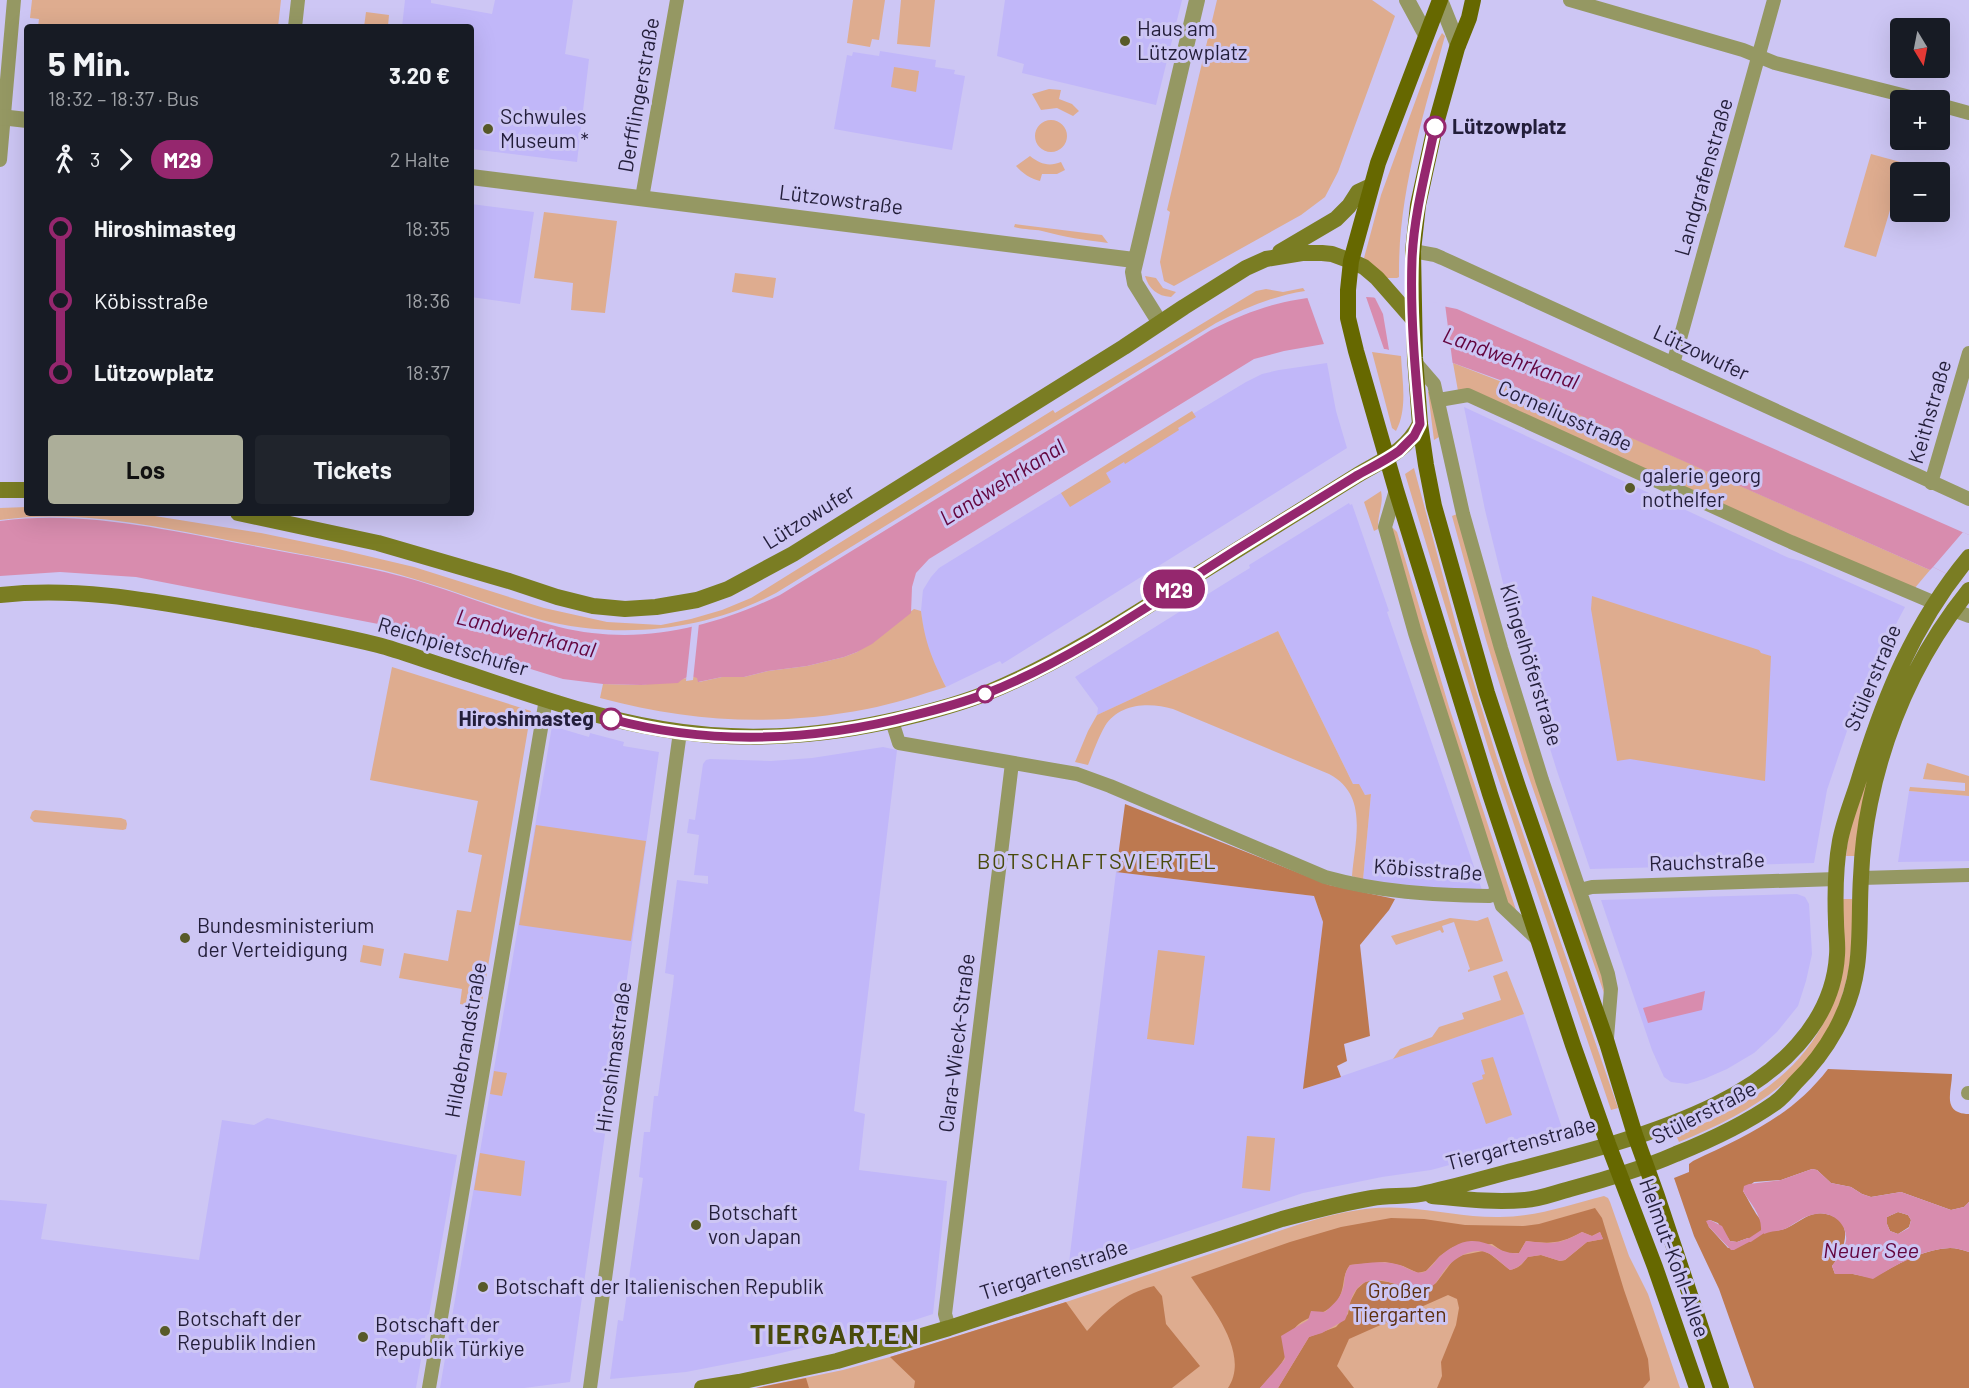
<!DOCTYPE html>
<html lang="de">
<meta charset="utf-8">
<style>
body{margin:0;font-family:Barlow,sans-serif;background:#20242c;color:#f1f3f6;height:100vh;display:flex;flex-direction:column;font-size:22px;white-space:nowrap}
*{box-sizing:border-box;margin:0}
p{font-size:20px;color:#9ea1a6}
.icon{flex:none;width:33px;height:33px;fill:none;stroke:currentColor;stroke-width:2;stroke-linecap:round;stroke-linejoin:round}
.map{position:relative;flex:1;overflow:hidden}
.drawer{position:absolute;left:24px;top:24px;width:450px;height:492px;display:flex;flex-direction:column;background:#171b24;border-radius:6px;box-shadow:0 6px 24px #0002}
.drawer>*{flex:none}
.badge{padding:0 12px;border-radius:20px;font-size:21px;line-height:39px}
.needle{width:39px;rotate:170deg}
.fabs{position:absolute;left:1890px;top:18px;display:grid;gap:12px}
.fabs a{display:grid;place-items:center;width:60px;height:60px;border-radius:6px;background:#171b24;box-shadow:0 6px 24px #0002;font-size:30px}
.map>.badge{position:absolute;translate:-50% -50%;box-shadow:0 0 0 3px #fff}
.legs{display:flex;align-items:center;gap:9px;height:66px;padding:0 24px;font-size:20px}
.legs p{margin-inline-start:auto}
.headline{display:flex;align-items:center;justify-content:space-between;height:102px;padding:0 24px}
h1{font-size:33px;font-weight:700;line-height:45px}
.action{display:flex;gap:12px;margin-top:auto;padding:12px 24px}
.action a{flex:1;height:69px;border-radius:6px;background:#acae99;color:#111;font-size:24px;font-weight:700;line-height:69px;text-align:center}
.action a+a{background:#20242c;color:#f1f3f6}
ul{padding:0 24px;list-style:none}
li{display:flex;align-items:center;gap:21px;height:72px;font-size:22px}
li i{display:grid;place-items:center;width:9px;height:100%;margin:0 8px;background:currentColor}
li i::after{content:'';width:15px;height:15px;margin:-8px;border:4px solid;border-radius:50%;background:#171b24}
li p{margin-inline-start:auto}
li:first-child i{background:linear-gradient(#0000 50%,currentColor 0)}
li:last-child i{background:linear-gradient(currentColor 50%,#0000 0)}
.map>svg:first-child{display:block}
</style>
<div class="map">
<svg width="1969" height="1388" viewBox="0 0 1969 1388">
<rect width="100%" height="100%" fill="#cdc6f4"/>
<!-- built -->
<path fill="#c1b7f9" d="M405 0H431V3L492 14 495 0H573L565 54 589 59 577 162 471 149V27H402Z
M1005 0H1182L1156 105 1022 73 1024 64 997 56Z
M880 51 936 60 935 67 955 70 954 74 965 76 952 150 834 129 847 55 852 56 853 52 879 56Z
M471 204 534 212 520 304 471 297Z
M1327 363 1336 411 1347 448 1002 664 1000 661 946 687 930 655 924 635 921 611 923 590 931 577 939 568 1051 499 1246 382 1262 374 1279 370Z
M1464 407 1789 558 1801 561 1905 607 1870 673 1849 725 1827 790 1814 863 1590 869 1557 771 1521 656 1485 510Z
M1349 503 1350 505 1352 504 1389 611 1387 612 1482 890 1417 887 1363 880 1371 794 1365 795 1353 784 1278 631 1097 715 1098 708 1075 677 1240 574 1250 568 1249 565Z
M552 726 589 737 590 733 624 742 623 746 659 752 570 1382 524 1388H440Z
M883 747 897 750 854 1111 865 1114 859 1170 947 1181 933 1314 896 1326 768 1356 686 1372 610 1379 618 1320 623 1321 643 1178 639 1177 644 1132H650L654 1096H658L673 985 674 975 665 973 677 880 708 884V876L694 875 699 835 687 833 689 819 695 820 703 764 706 760 710 759 771 761 812 758Z
M1909 791 1969 796V861L1898 862Z
M1116 872 1314 896 1323 922 1304 1089 1524 1014 1564 1134 1431 1170 1382 1177 1303 1193 1068 1271Z
M1797 894 1805 897 1809 904 1812 954 1806 981 1798 1006 1777 1032 1754 1053 1727 1069 1704 1079 1687 1084 1671 1082 1664 1077 1652 1050 1601 900Z
M267 1118 457 1155 416 1388H0V1200L47 1204 41 1239 199 1260 222 1120 254 1125Z"/>
<!-- green -->
<path fill="#deac8f" d="M32 0H281L278 27H32H38L39 19 30 18Z
M853 0H885L879 40 872 39 870 47 847 43Z
M901 0H935L930 47 897 44Z
M1217 0H1372L1395 16 1338 172 1325 197 1301 215 1174 286 1164 281 1160 262 1170 212 1167 210Z
M366 12 389 15 388 26 395 27H364Z
M1442 33 1445 36C1423 116 1398 194 1399 277L1397 278H1385L1364 258 1381 195 1437 42Z
M894 67 919 71 916 92 891 87Z
M1049 89 1061 90 1059 99 1072 104 1079 111 1073 116 1057 108 1041 110 1032 94Z
M1035 136a16 16 0 1 1 32 0a16 16 0 1 1-32 0Z
M1871 154 1904 163 1876 257 1844 247Z
M1030 156C1040 164 1049 167 1061 162L1065 170 1057 174H1042L1040 181C1031 179 1022 173 1016 166Z
M544 212 617 221 605 313 571 310 573 283 534 278Z
M1015 224 1102 235 1108 243C1085 240 1064 237 1042 231 1033 229 1024 230 1014 227Z
M735 273 776 278 773 298 732 292Z
M1145 276 1156 278 1163 288 1176 292 1171 297C1157 296 1149 289 1145 276Z
M1303 288 1305 291C1273 296 1245 308 1216 323L776 593C703 632 618 640 538 619 485 604 435 583 382 570 332 559 282 551 232 541 155 526 79 509 0 520V508L27 507V513H136L261 533 338 549 414 567 544 608 607 622 661 625 691 619 722 610 751 598 1053 410 1055 413 1256 291 1266 289 1283 292Z
M1372 352 1401 356C1402 379 1408 409 1396 431L1392 428Z
M1453 363 1536 395 1930 570 1914 589 1458 391Z
M1432 391 1439 437 1434 440 1428 392Z
M1192 411 1196 417 1178 428 1179 430 1125 464 1124 462 1106 473 1111 482 1070 507 1061 493Z
M1414 468 1458 632 1497 758 1618 1108 1611 1110 1490 754 1405 474Z
M1381 491C1384 504 1377 516 1378 529L1374 531 1364 502Z
M1457 514 1604 976V993L1524 763 1486 640 1452 516Z
M1393 528 1397 532 1449 707 1518 916 1510 910 1497 875 1390 531Z
M1592 596 1759 650 1761 653 1771 656 1765 781 1630 759 1617 761 1591 609Z
M914 609 921 611C925 643 932 659 946 687 920 695 893 704 867 709 774 727 691 722 600 698L603 684 641 685 694 677H697L699 682 722 677H744L768 671 807 666 844 657 857 652Z
M1278 631 1353 784H1359L1365 795 1371 794 1363 880 1352 876C1355 839 1369 795 1329 774L1173 709C1150 702 1119 703 1105 726 1098 738 1093 753 1088 765L1075 762 1088 731 1097 715Z
M392 667 531 711 481 1008 460 1004 462 989 399 978 404 953 448 961 457 910 471 912 482 855 468 852 478 801 370 780Z
M1872 762 1856 856H1846L1849 830Z
M1927 763 1969 776V796L1909 791 1910 787 1965 791V783L1923 779Z
M35 810 121 818 126 820 127 824 126 829 123 830 34 822 30 818 32 812Z
M536 825 646 841 631 941 519 925Z
M1842 899H1852C1852 925 1853 951 1847 977 1827 1068 1760 1109 1679 1142L1676 1135C1744 1109 1806 1073 1833 1002Z
M1488 917 1503 961 1468 972V970L1470 969 1454 922 1442 926 1444 932 1442 933 1440 930 1396 945 1391 936 1450 918 1477 921Z
M363 945 384 949 381 966 360 962Z
M1158 950 1205 956 1194 1045 1147 1039Z
M1507 971 1524 1014 1393 1059 1400 1049 1432 1037 1439 1027 1464 1019 1462 1013 1501 1000 1493 976Z
M1493 1057 1512 1115 1486 1124 1472 1083 1483 1079 1482 1075 1485 1074 1481 1060Z
M494 1071 507 1073 502 1096 490 1094Z
M1247 1136 1275 1138 1270 1191 1242 1188Z
M480 1153 525 1161 521 1196 474 1190Z
M1604 1196 1608 1198 1610 1202 1629 1256 1648 1294 1680 1388H756L843 1370 890 1357 1066 1302 1300 1224C1333 1214 1369 1205 1404 1208 1435 1210 1465 1217 1496 1217 1533 1218 1569 1205 1604 1196Z"/>
<!-- forest -->
<path fill="#bd7950" fill-rule="evenodd" d="M1125 804 1329 885 1395 899 1389 910 1360 945 1370 1036 1344 1044 1347 1061 1337 1066 1341 1077 1303 1089 1323 922 1314 896 1116 872Z
M1828 1069 1952 1074C1952 1091 1941 1113 1969 1114V1202L1964 1207 1951 1210 1901 1192 1871 1197 1862 1194 1851 1187 1831 1183 1817 1170 1812 1169 1781 1180 1754 1182 1743 1191C1750 1202 1761 1228 1774 1230 1792 1233 1805 1209 1826 1214 1856 1220 1845 1250 1832 1266L1835 1274H1853L1873 1278C1896 1265 1923 1249 1950 1248 1956 1248 1963 1250 1969 1252V1388H1754L1719 1289 1694 1236 1674 1178 1689 1172V1164L1693 1161C1746 1136 1792 1116 1828 1069ZM1710 1220 1718 1223 1730 1241 1737 1242 1748 1238 1751 1241 1728 1248 1709 1227 1707 1221Z
M1595 1208 1602 1218 1624 1290 1648 1359 1650 1380 1643 1388H1437L1442 1376 1441 1362 1456 1325 1459 1308 1457 1299 1448 1295 1349 1339 1337 1366 1354 1388H1278L1309 1337 1336 1327 1348 1314 1350 1302 1357 1289 1365 1282 1375 1280 1388 1282 1418 1290H1426L1436 1283 1454 1259 1463 1255 1483 1251 1490 1254 1510 1270C1519 1268 1522 1265 1527 1257L1541 1255 1560 1261 1565 1260 1587 1242 1603 1239 1600 1232 1592 1236 1582 1232C1560 1244 1550 1244 1526 1241L1519 1253H1505L1492 1244 1453 1247 1440 1256 1426 1271 1418 1273 1403 1266 1385 1262 1350 1265C1341 1277 1346 1286 1338 1300 1327 1316 1305 1315 1295 1328 1289 1336 1289 1350 1284 1359 1278 1370 1268 1379 1260 1388H1228C1251 1353 1210 1305 1191 1277L1290 1242 1341 1227 1391 1218 1424 1219 1465 1225 1523 1226 1539 1224Z
M1898 1212 1908 1215 1911 1220 1909 1227 1898 1234 1890 1231 1887 1224V1217Z
M1154 1286 1162 1296 1166 1324 1200 1366 1172 1388H914L915 1381 890 1357 1066 1302 1087 1331C1108 1309 1123 1294 1154 1286Z
M806 1378 809 1388H756Z"/>
<!-- water -->
<path fill="#d88cae" fill-rule="evenodd" d="M1330 296C1373 296 1415 300 1457 309L1969 535V585L1933 567 1930 570 1500 380 1453 363 1384 349 1324 344 1284 351 1254 359 929 559 916 573 912 587 911 613 872 644 857 652 844 657 807 666 768 671 744 677H722L698 682 697 678C690 675 683 678 678 683L641 685 603 684 563 679 399 628 136 577 60 572 0 576V521C84 510 165 530 248 545 299 555 353 563 404 577 456 591 507 614 559 627 637 646 709 629 780 595L1211 330C1253 309 1283 299 1330 296Z
M1705 991 1702 1010 1648 1023 1643 1008Z
M1812 1169 1817 1170 1831 1183 1851 1187 1862 1194 1871 1197 1901 1192 1951 1210 1964 1207 1969 1202V1252C1963 1250 1956 1248 1950 1248 1923 1249 1896 1265 1873 1279L1853 1274H1835L1832 1266C1837 1259 1844 1250 1846 1241 1848 1224 1832 1211 1816 1214 1805 1215 1796 1223 1787 1228 1780 1232 1773 1230 1764 1234L1761 1230C1762 1215 1750 1203 1743 1191L1744 1186 1749 1184 1781 1180ZM1898 1212 1908 1215 1911 1220 1909 1228 1898 1234 1890 1231 1887 1224V1217Z
M1710 1220 1722 1226 1730 1241 1737 1242 1748 1238 1751 1241 1734 1250H1731L1709 1227 1706 1221Z
M1582 1232 1592 1236 1600 1232 1603 1239 1587 1242 1565 1260 1560 1261 1541 1255 1528 1257C1522 1264 1519 1268 1510 1270 1503 1265 1496 1257 1488 1253 1473 1246 1453 1258 1444 1271 1439 1278 1435 1287 1425 1290 1407 1295 1375 1265 1356 1290 1349 1299 1350 1310 1345 1320L1322 1333 1309 1337 1278 1388H1260L1285 1359 1281 1336 1308 1320 1311 1311 1325 1312C1334 1304 1342 1297 1344 1284 1345 1275 1345 1272 1350 1265 1367 1263 1383 1260 1400 1265 1408 1268 1418 1276 1426 1271 1431 1268 1435 1261 1439 1257 1447 1250 1460 1241 1471 1241 1491 1240 1500 1255 1519 1253L1526 1241C1552 1244 1559 1245 1582 1232Z"/>
<!-- pier -->
<path fill="#cdc6f4" fill-rule="evenodd" d="M1330 293 1381 294 1445 304 1453 366 1391 353 1325 347 1306 294ZM1365 294 1371 295 1375 298 1383 314 1389 350 1384 349Z
M1963 532 1969 535V585L1933 567Z
M699 623 693 680 686 681 692 625Z"/>
<g fill="none" stroke-linecap="round" stroke-linejoin="round">
<!-- stream -->
<path stroke="#d88cae" stroke-width="4" d="M1750 1240 1762 1232"/>
<!-- minor -->
<path stroke="#959863" stroke-width="14" d="M1570 0 1743 50 1775 63 1922 100
M295 27 298 0
M1940 105 1969 113
M0 160 14 0
M642 198 677 0
M1413 251 1435 255 1442 258 1969 499
M1415 362 1434 384 1463 514 1501 648 1542 780 1608 974 1611 989 1607 1038
M1673 364 1774 0
M1439 400 1468 395 1791 542 1935 603
M1931 483 1969 353
M1396 490 1385 527 1415 633 1502 906 1537 939
M1953 610 1969 616
M892 721 899 743 1077 774 1110 786 1325 877C1379 892 1432 895 1489 896L1498 893
M1861 878 1969 875
M1580 890 1592 887 1836 879
M1968 1093H1969
M949 1328 945 1314 1012 763
M429 1388 546 699
M590 1388 680 732"/>
<!-- tertiary -->
<path stroke="#959863" stroke-width="16" d="M1407 0 1426 35
M1440 0 1458 45
M0 117 27 120
M471 177 1134 260
M1160 323 1135 283 1133 272 1197 0"/>
<!-- secondary -->
<path stroke="#7a7d23" stroke-width="16" d="M1280 252 1336 219 1349 206 1358 192 1371 186
M0 490H27
M238 513 378 543 509 581 557 597 593 606 625 609 656 607 697 600 728 589 793 554 1124 347 1184 307 1246 268 1266 259 1302 253H1322L1332 254 1351 261 1364 267 1377 278 1413 319
M0 595C73 587 143 599 215 612 270 622 324 632 378 645 401 651 424 660 447 667 518 690 589 717 662 729 750 744 833 736 920 714 943 708 966 702 989 692 1057 664 1121 623 1184 583 1241 547 1299 512 1356 476 1382 460 1405 453 1420 424
M1432 1196C1463 1199 1494 1203 1525 1200 1540 1199 1555 1193 1570 1189 1606 1179 1642 1169 1676 1154 1711 1140 1745 1124 1775 1103 1783 1097 1789 1090 1795 1083 1827 1052 1851 1011 1857 966 1861 937 1859 907 1861 877 1862 853 1865 827 1870 803 1886 725 1919 652 1969 590
M702 1388 739 1382 837 1361 949 1328 1282 1219C1312 1211 1342 1203 1372 1198 1388 1195 1405 1197 1421 1194 1453 1188 1484 1178 1516 1170 1583 1153 1654 1135 1717 1104 1776 1075 1833 1025 1837 955 1838 944 1836 933 1836 922 1835 896 1835 868 1840 841 1844 820 1853 799 1859 779 1884 697 1914 623 1969 557"/>
<!-- primary -->
<path stroke="#666800" stroke-width="16" d="M1440 0 1378 163 1351 261 1348 290V318L1356 351 1396 490 1490 794 1573 1045 1608 1144 1655 1267 1697 1388
M1473 0 1469 18 1457 48 1435 127 1418 205 1413 251 1415 358 1420 424 1426 465 1434 506 1487 693 1518 787 1607 1043 1635 1135 1657 1196 1721 1388"/>
</g>
<g fill="none" stroke-linecap="round" stroke-linejoin="round">
<!-- line-1 casing -->
<g stroke="#fff" stroke-width="14">
<path id="line-1" d="M611 719C711 746 815 741 915 715 939 709 962 703 985 694 1072 660 1157 600 1236 550 1276 525 1316 501 1356 476 1370 468 1385 461 1399 451L1414 436 1420 424C1415 369 1410 314 1412 259 1414 214 1426 171 1435 127"/>
</g>
<!-- line-1 -->
<use href="#line-1" stroke="#95276e" stroke-width="9"/>
</g>
<!-- markers -->
<g fill="#585a28" stroke="#cdc6f4" stroke-width="2">
<circle cx="1125" cy="41" r="6"/>
<circle cx="488" cy="129" r="6"/>
<circle cx="1630" cy="488" r="6"/>
<circle cx="185" cy="938" r="6"/>
<circle cx="696" cy="1225" r="6"/>
<circle cx="483" cy="1287" r="6"/>
<circle cx="165" cy="1331" r="6"/>
<circle cx="363" cy="1337" r="6"/>
</g>
<g fill="#fff" stroke="#95276e" stroke-width="3">
<circle cx="1435" cy="127" r="10"/>
<circle cx="985" cy="694" r="8"/>
<circle cx="611" cy="719" r="10"/>
</g>
<g text-anchor="middle" stroke-width="6" stroke-linejoin="round" paint-order="stroke">
<!-- poi labels -->
<g font-size="21" fill="#231e3a" stroke="#cdc6f4" text-anchor="start">
<text x="1137" y="36">Haus am<tspan x="1137" dy="24">Lützowplatz</tspan></text>
<text x="500" y="124">Schwules<tspan x="500" dy="24">Museum *</tspan></text>
<text x="1642" y="483">galerie georg<tspan x="1642" dy="24">nothelfer</tspan></text>
<text x="197" y="933">Bundesministerium<tspan x="197" dy="24">der Verteidigung</tspan></text>
<text x="708" y="1220">Botschaft<tspan x="708" dy="24">von Japan</tspan></text>
<text x="495" y="1294">Botschaft der Italienischen Republik</text>
<text x="177" y="1326">Botschaft der<tspan x="177" dy="24">Republik Indien</tspan></text>
<text x="375" y="1332">Botschaft der<tspan x="375" dy="24">Republik Türkiye</tspan></text>
</g>
<!-- street labels -->
<g font-size="21" fill="#231e3a" stroke="#cdc6f4">
<text transform="translate(639 95) rotate(-80)" y="7">Derfflingerstraße</text>
<text transform="translate(1704 177) rotate(-74)" y="7">Landgrafenstraße</text>
<text transform="translate(841 200) rotate(7)" y="7">Lützowstraße</text>
<text transform="translate(1701 353) rotate(25)" y="7">Lützowufer</text>
<text transform="translate(1930 412) rotate(-74)" y="7">Keithstraße</text>
<text transform="translate(1565 416) rotate(24)" y="7">Corneliusstraße</text>
<text transform="translate(809 517) rotate(-32)" y="7">Lützowufer</text>
<text transform="translate(453 647) rotate(17)" y="7">Reichpietschufer</text>
<text transform="translate(1531 665) rotate(73)" y="7">Klingelhöferstraße</text>
<text transform="translate(1873 678) rotate(-67)" y="7">Stülerstraße</text>
<text transform="translate(1707 862) rotate(-2)" y="7">Rauchstraße</text>
<text transform="translate(1428 870) rotate(4)" y="7">Köbisstraße</text>
<text transform="translate(466 1040) rotate(-80)" y="7">Hildebrandstraße</text>
<text transform="translate(957 1043) rotate(-83)" y="7">Clara-Wieck-Straße</text>
<text transform="translate(614 1057) rotate(-82)" y="7">Hiroshimastraße</text>
<text transform="translate(1704 1113) rotate(-27)" y="7">Stülerstraße</text>
<text transform="translate(1521 1144) rotate(-15)" y="7">Tiergartenstraße</text>
<text transform="translate(1674 1258) rotate(70)" y="7">Helmut-Kohl-Allee</text>
<text transform="translate(1054 1270) rotate(-18)" y="7">Tiergartenstraße</text>
</g>
<!-- stop labels -->
<g font-size="21" font-weight="bold" fill="#231e3a" stroke="#cdc6f4" text-anchor="start">
<text x="1452" y="134">Lützowplatz</text>
<text x="594" y="726" text-anchor="end">Hiroshimasteg</text>
</g>
<!-- park labels -->
<g font-size="21" fill="#5d2f0f" stroke="#cdc6f4">
<text x="1399" y="1298">Großer<tspan x="1399" dy="24">Tiergarten</tspan></text>
</g>
<!-- water labels -->
<g font-size="22" font-style="italic" fill="#63053e" stroke="#cdc6f4">
<text transform="translate(1511 358) rotate(20)" y="8">Landwehrkanal</text>
<text transform="translate(1002 482) rotate(-32)" y="8">Landwehrkanal</text>
<text transform="translate(526 633) rotate(14)" y="8">Landwehrkanal</text>
<text x="1871" y="1258">Neuer See</text>
</g>
<!-- neighbourhood labels -->
<g font-size="22" letter-spacing="1.5" fill="#494a0c" stroke="#cdc6f4">
<text x="1097" y="869">BOTSCHAFTSVIERTEL</text>
</g>
<!-- district labels -->
<g font-size="27" font-weight="bold" letter-spacing="1.5" fill="#494a0c" stroke="#cdc6f4">
<text x="835" y="1344">TIERGARTEN</text>
</g>
</g>
</svg>
<div class="fabs">
<a><svg class="needle" viewBox="-14 -14 28 28"><path d="M0-13l5 13h-10z" fill="#e53935"/><path d="M0 13l5-13h-10z" fill="#9ea1a6"/></svg></a>
<a>+</a>
<a>−</a>
</div>
<b class="badge" style="left:1174px;top:589px;background:#95276e;color:#fff">M29</b>
<section class="drawer">
<div class="headline"><div><h1>5 Min.</h1><p>18:32 – 18:37 · Bus</p></div><b>3.20 €</b></div>
<div class="legs"><svg class="icon" aria-label="walk" viewBox="0 0 24 24"><circle cx="13" cy="4" r="2"/><path d="M13 8l-2 6 4 7M11 14l-3 7M7 12l3-4h3l4 4"/></svg>3<svg class="icon" aria-label="forward" viewBox="0 0 24 24"><path d="M9 5l7 7-7 7"/></svg><b class="badge" style="background:#95276e;color:#fff">M29</b><p>2 Halte</p></div>
<ul>
<li><i style="color:#95276e"></i><b>Hiroshimasteg</b><p>18:35</p></li>
<li><i style="color:#95276e"></i><span>Köbisstraße</span><p>18:36</p></li>
<li><i style="color:#95276e"></i><b>Lützowplatz</b><p>18:37</p></li>
</ul>
<div class="action"><a>Los</a><a>Tickets</a></div>
</section>
</div>
